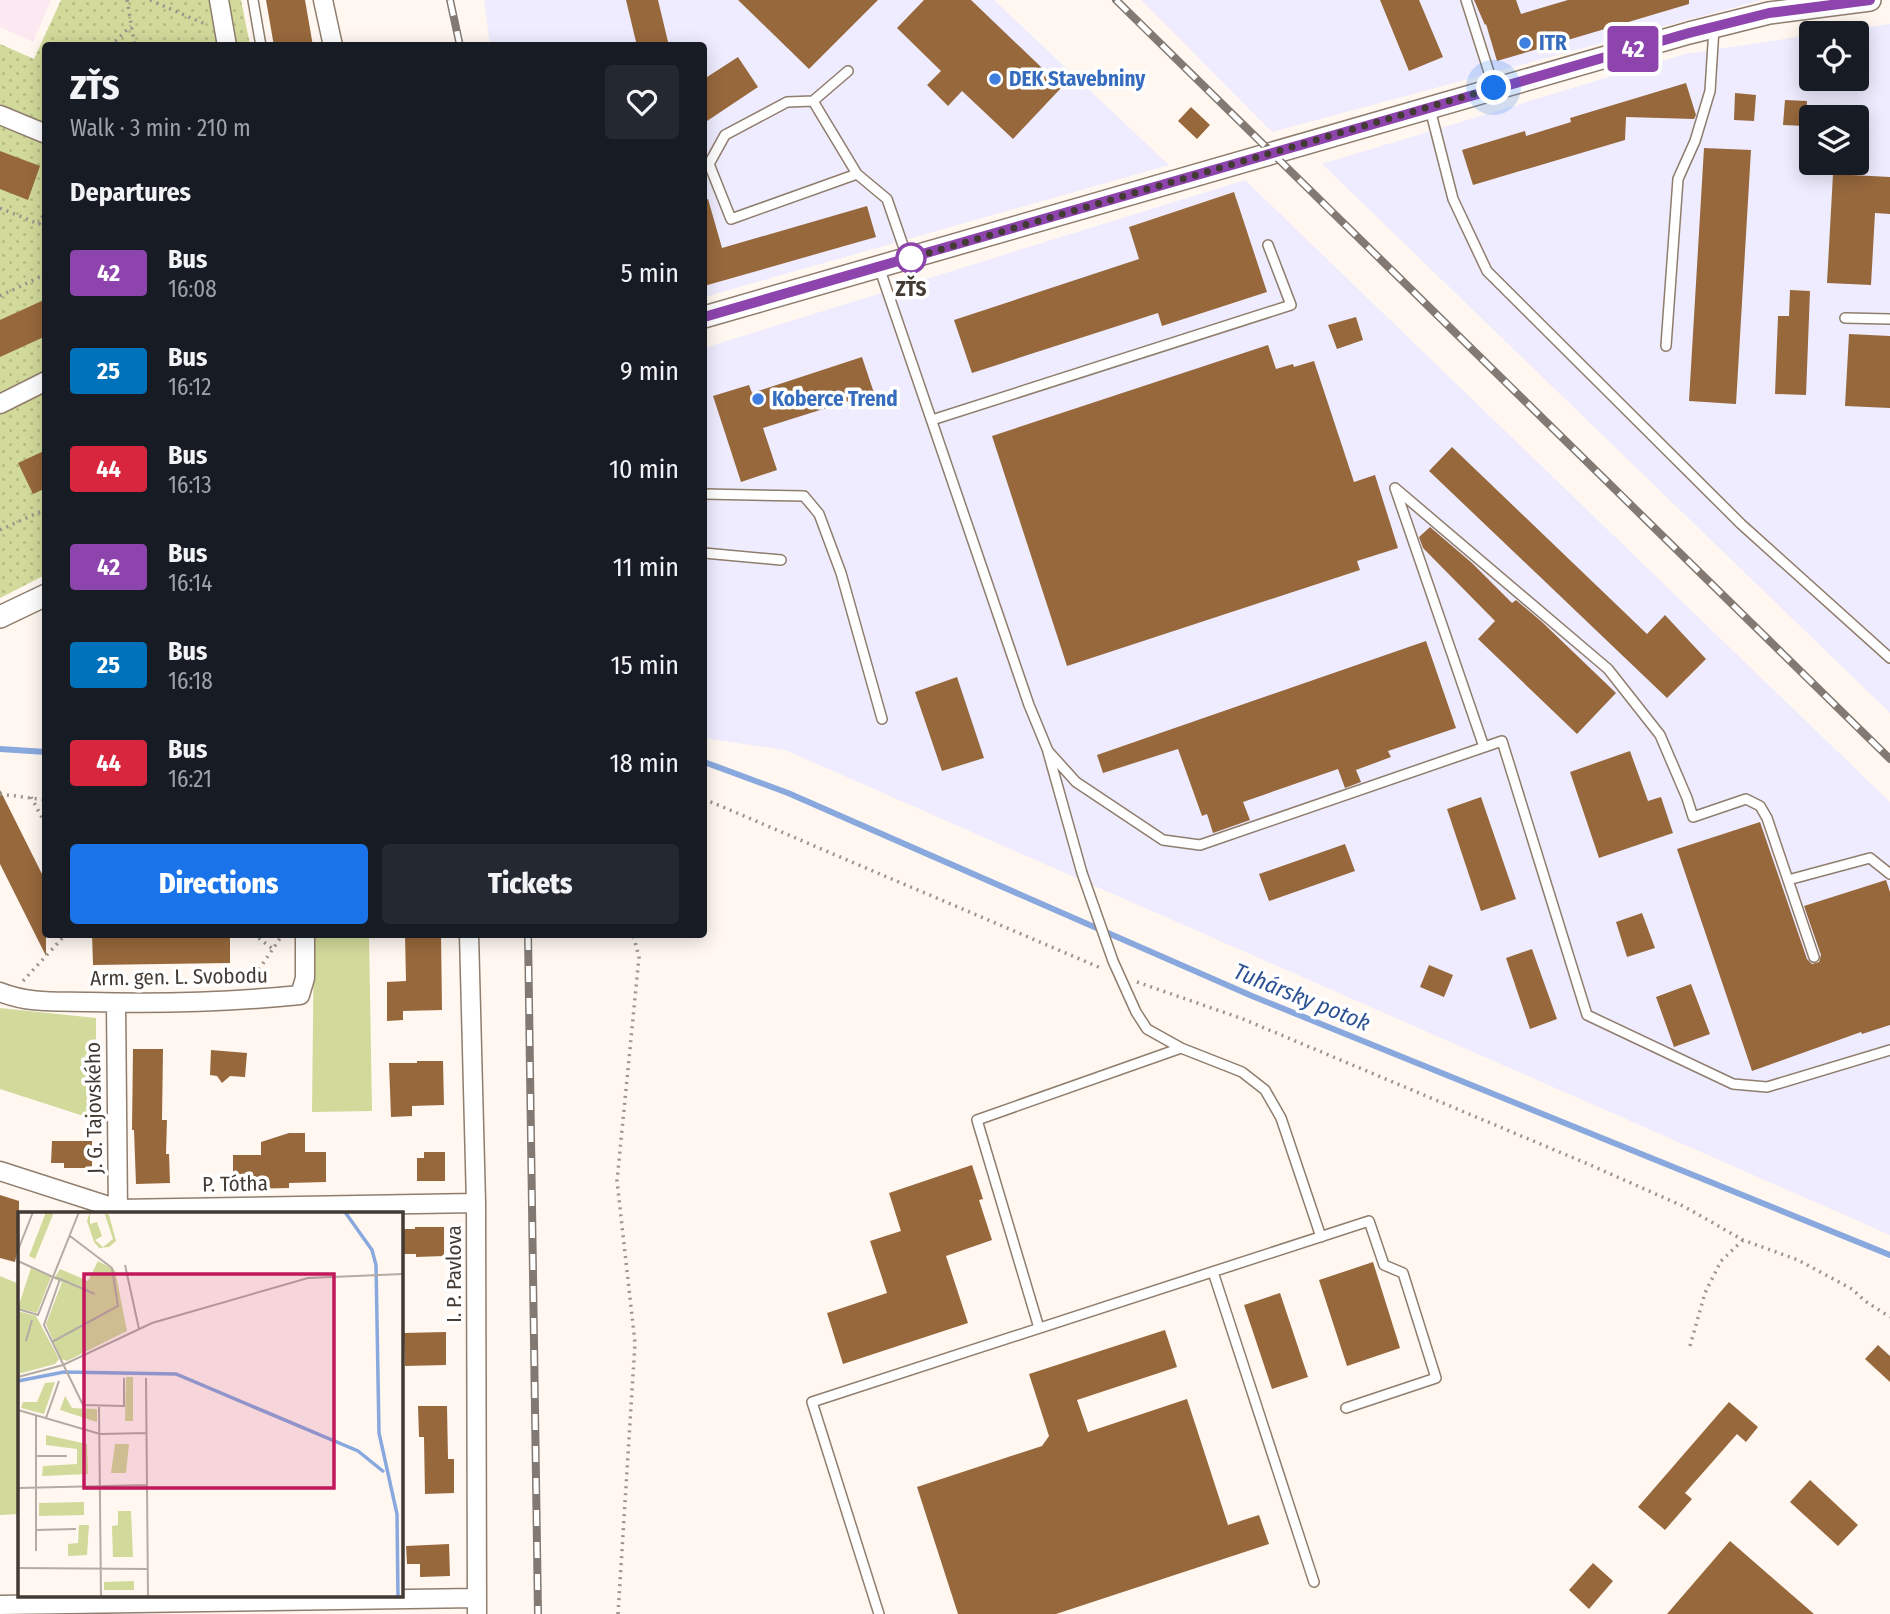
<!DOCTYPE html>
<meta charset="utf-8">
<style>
body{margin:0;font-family:"Fira Sans Condensed",sans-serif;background:#242831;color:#f1f3f6;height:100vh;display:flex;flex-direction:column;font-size:26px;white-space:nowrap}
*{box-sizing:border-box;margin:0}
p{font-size:23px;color:#9ea1a6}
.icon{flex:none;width:38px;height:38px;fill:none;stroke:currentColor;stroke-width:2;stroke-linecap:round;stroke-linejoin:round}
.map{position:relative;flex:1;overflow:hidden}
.sheet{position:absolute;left:42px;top:42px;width:665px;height:896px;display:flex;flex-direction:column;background:#171b24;border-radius:7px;box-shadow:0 4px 18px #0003}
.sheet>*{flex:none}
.badge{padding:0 14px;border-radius:5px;font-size:24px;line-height:46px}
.controls{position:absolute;left:1799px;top:21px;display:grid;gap:14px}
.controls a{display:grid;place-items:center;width:70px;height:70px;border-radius:7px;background:#171b24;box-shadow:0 4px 18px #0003;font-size:35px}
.you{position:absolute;width:35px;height:35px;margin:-18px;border:5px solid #fff;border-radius:50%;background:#1a73e8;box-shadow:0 0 0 10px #1a73e833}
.map>.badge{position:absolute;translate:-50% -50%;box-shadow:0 0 0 4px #fff}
h2{padding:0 28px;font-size:26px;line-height:63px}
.round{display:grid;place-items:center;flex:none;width:74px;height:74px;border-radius:7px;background:#242831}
.head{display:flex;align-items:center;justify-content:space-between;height:119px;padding:0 28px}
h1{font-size:33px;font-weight:800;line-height:52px}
.cta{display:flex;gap:14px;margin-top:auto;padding:14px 28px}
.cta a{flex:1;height:80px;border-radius:7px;background:#1a73e8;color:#fff;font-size:28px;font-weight:800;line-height:80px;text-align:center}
.cta a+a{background:#242831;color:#f1f3f6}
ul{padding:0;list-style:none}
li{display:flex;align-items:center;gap:21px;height:98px;padding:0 28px}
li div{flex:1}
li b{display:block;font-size:26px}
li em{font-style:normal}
li .badge{min-width:77px;font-weight:700;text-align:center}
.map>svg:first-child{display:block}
</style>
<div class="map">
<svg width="1890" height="1614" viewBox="0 0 1890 1614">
<defs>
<pattern id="grass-dots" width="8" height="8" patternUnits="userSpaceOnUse" patternTransform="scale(1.75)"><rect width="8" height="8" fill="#d1da9a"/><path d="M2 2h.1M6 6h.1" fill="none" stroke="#b5bc85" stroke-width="1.8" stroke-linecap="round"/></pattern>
</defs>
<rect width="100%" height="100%" fill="#fff7f0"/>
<!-- industrial -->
<path fill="#eeecfe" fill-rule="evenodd" d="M484 0H994L1169 165 704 297V46L490 45Z
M1141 0H1762L1272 132Z
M1890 24V713L1322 164 1685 54 1811 35V79H1857V33H1825ZM1811 117H1857V163H1811Z
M1245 180 1890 802V1235L785 750 704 738V348Z"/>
<!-- education -->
<path fill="#fce8f0" d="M0 0H51L33 42 0 27Z"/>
<!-- grass -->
<path fill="url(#grass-dots)" d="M61 0H241L250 45 46 46 45 575 0 598V44L34 59Z"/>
<!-- garden -->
<path fill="#d1da9a" d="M314 935H369L372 1111 312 1112Z
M0 1008 96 1018V1120L0 1089Z
M0 1276 19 1284V1514L0 1515Z"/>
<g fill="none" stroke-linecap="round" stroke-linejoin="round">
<!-- stream -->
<path stroke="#89a9de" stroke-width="6" d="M0 749 46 752
M704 762 788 793 1252 996 1890 1255"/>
</g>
<!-- building -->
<path fill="#97683c" d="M266 0H305L313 46H274Z
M626 0H658L669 46H637Z
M738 0H878L809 69Z
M924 0H971L1062 87 1013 139 962 91 948 106 927 85 941 71 897 28Z
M1380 0H1419L1443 57 1409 71Z
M1474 0H1516L1521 14 1568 0H1689V4L1497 61 1486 24 1485 25Z
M738 57 758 87 704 123V79Z
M1686 83 1696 115 1694 119 1626 117 1625 140 1473 185 1462 150 1525 131 1526 136 1571 122 1570 118Z
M1735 93 1756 95 1754 121 1734 120Z
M1785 100 1807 101 1806 126 1783 125Z
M1191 107 1210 125 1197 139 1178 121Z
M1704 148 1751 150 1736 404 1689 401Z
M0 151 40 166 28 200 0 189Z
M1833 174 1890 177V214L1875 213 1871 285 1827 283Z
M1234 192 1267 292 1162 326 1158 313 972 373 954 320 1139 259 1129 227Z
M708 199 722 248 867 206 876 237 704 286V200Z
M1790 290 1810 291 1806 395 1775 394 1778 316H1789Z
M46 299V336L0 357V320Z
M1356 317 1363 340 1337 349 1328 325Z
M1849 334 1890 336V408L1845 406Z
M1268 345 1276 369 1293 364 1294 367 1314 361 1354 482 1375 475 1398 548 1357 561 1360 570 1067 666 992 436Z
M862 357 874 393 763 428 777 470 741 482 713 396 749 385 752 393Z
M1452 447 1647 634 1665 615 1706 659 1667 698 1429 471Z
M46 450V488L33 494 18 463Z
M1430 527 1472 563 1512 603 1516 600 1542 622 1616 693 1577 734 1478 639 1495 621 1423 548 1419 537Z
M1426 641 1456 728 1388 751 1391 757 1356 770 1361 782 1345 788 1338 769 1243 802 1250 820 1213 833 1207 814 1202 816 1178 749 1103 773 1097 755Z
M957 677 984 758 942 771 915 692Z
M1630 751 1648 801 1661 797 1673 833 1599 858 1570 772Z
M0 790 46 882V956L0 864Z
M1481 797 1516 899 1481 911 1447 809Z
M1760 822 1807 959 1812 964 1819 962 1821 955 1804 906 1886 880 1890 892V1025L1862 1034 1861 1032 1752 1071 1677 849Z
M1345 844 1355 871 1269 901 1259 874Z
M1642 913 1655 948 1627 957 1616 922Z
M92 934H230V963L93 965Z
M405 934H441L442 1010 403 1011V1020L387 1021V982L406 981Z
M1532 949 1557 1019 1530 1029 1506 958Z
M1429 965 1453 975 1444 997 1420 987Z
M1691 984 1710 1034 1674 1047 1656 997Z
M133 1049H163L162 1120H167L166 1154H169L170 1183 136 1184 134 1130H132Z
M211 1050 247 1053 245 1077 230 1076 222 1083 217 1076 210 1075Z
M417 1061H443L444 1105 412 1106V1116L391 1117 389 1063H417Z
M289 1133H305V1152H326V1182L289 1183V1188L233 1189V1155H261V1142Z
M52 1141H92V1168H64V1163H51Z
M424 1152H445V1181H417V1158H424Z
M972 1165 983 1199 979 1200 992 1240 946 1256 968 1323 843 1364 827 1313 887 1293 870 1241 901 1231 889 1193Z
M0 1195 19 1201V1243L15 1262 0 1258Z
M415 1227H444V1256L416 1257V1254H401V1229H415Z
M1373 1262 1400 1348 1347 1366 1319 1280Z
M1280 1293 1308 1377 1272 1389 1244 1305Z
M1165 1330 1177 1367 1077 1400 1088 1432 1187 1399 1228 1525 1259 1515 1269 1544 1056 1614H958L917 1487 1042 1446 1049 1436 1029 1374Z
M446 1332V1365L405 1366 404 1333Z
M1878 1345 1890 1356V1382L1865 1359Z
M1729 1402 1758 1427 1746 1442 1737 1434 1685 1493 1692 1499 1665 1530 1638 1507Z
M418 1406H447L448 1459H454V1493L425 1494 424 1437H419Z
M1810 1480 1858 1525 1838 1546 1790 1502Z
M1730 1541 1814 1614H1667Z
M449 1544 450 1576 420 1577V1564H407L406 1546Z
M1593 1563 1613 1581 1589 1609 1569 1590Z"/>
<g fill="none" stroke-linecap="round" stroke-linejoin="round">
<!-- service casing -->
<g stroke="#8f7d6d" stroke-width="12">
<path id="service" d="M253 0 261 46
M1466 0 1494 88
M848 71 813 101 787 102 725 135 709 164 731 219 857 174
M813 101 857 174 887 199 907 257
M1430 109 1453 199 1487 271 1741 524 1890 658
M879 267 1029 705 1048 751 1076 782 1163 840 1200 845 1502 741 1587 1015 1733 1084 1767 1087 1890 1050
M1845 318 1890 319
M1666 346 1678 179 1695 141 1710 91 1714 28
M932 420 1291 305 1268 245
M704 494 804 496 819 514 841 573 882 719
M704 553 781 560
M1484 747 1395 488 1608 669 1660 735 1687 798 1693 817 1746 799 1760 806 1767 818 1814 957
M1048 752 1082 873 1113 961 1136 1012 1147 1029 1181 1048 1242 1072 1265 1090 1281 1118 1321 1237
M1788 880 1870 858 1890 874
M1213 1272 1314 1582
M1039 1328 977 1120 1181 1048
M879 1614 812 1402 1369 1221 1384 1265 1403 1273 1436 1378 1346 1408"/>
</g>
<!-- minor casing -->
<g stroke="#8f7d6d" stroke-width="21">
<path id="minor" d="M219 0 227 46
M323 0 333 46
M0 115 46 134
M0 404 46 381
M469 934 476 1203 477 1614
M0 992C30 1004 58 1001 90 1002 160 1004 230 1002 300 995L305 978V934
M116 1003 118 1213
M0 1171 118 1209 476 1203
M0 1605 477 1598"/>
</g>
<!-- tertiary casing -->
<g stroke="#8f7d6d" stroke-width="24">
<path id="tertiary" d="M704 317 1689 33 1769 13 1870 0
M0 617 46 595"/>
</g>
<!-- path -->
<path stroke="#9c948d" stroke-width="3.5" stroke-dasharray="2 5" stroke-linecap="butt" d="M127 0 135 46
M150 0 205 24
M110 46 131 26
M0 208 39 224 46 208
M0 296 46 274
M0 530 46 509
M0 794 46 800
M31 797 46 825
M704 799 1101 968
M253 934 273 949
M23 981 66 934
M251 981 283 934
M1137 982 1243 1019 1588 1164 1685 1207 1743 1240 1798 1260 1852 1289 1865 1301 1890 1317
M1690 1346 1705 1293 1721 1261 1743 1240
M618 1614 635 1343 617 1181 639 957 633 934"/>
<!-- service -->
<use href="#service" stroke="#fff" stroke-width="9"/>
<!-- minor -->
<use href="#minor" stroke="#fff" stroke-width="18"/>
<!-- tertiary -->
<use href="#tertiary" stroke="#fff" stroke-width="21"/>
<!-- rail casing -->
<g stroke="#817972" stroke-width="8">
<path id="rail" d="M450 0 460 46
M1116 0 1890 759
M528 934 538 1614"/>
</g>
<!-- rail -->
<use href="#rail" stroke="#fff" stroke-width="5" stroke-dasharray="16" stroke-linecap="butt"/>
</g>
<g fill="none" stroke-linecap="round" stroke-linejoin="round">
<!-- line casing -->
<g stroke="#fff" stroke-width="16">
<path id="line" d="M704 317 1689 33 1769 13 1870 0"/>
</g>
<!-- line -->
<use href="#line" stroke="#8e44ad" stroke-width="10"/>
<!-- walk -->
<path stroke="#423a33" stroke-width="7" stroke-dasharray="0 12.6" d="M911 258 908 259 1494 88"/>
</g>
<!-- markers -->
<g fill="#3f7fe0" stroke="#fff" stroke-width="2.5">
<circle cx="1525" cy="43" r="7"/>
<circle cx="995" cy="79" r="7"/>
<circle cx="758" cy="399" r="7"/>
</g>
<circle fill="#fff" stroke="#8e44ad" stroke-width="3.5" cx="911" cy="258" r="14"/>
<g text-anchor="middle" stroke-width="7" stroke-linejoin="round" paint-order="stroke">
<!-- shop labels -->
<g font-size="21" font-weight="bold" fill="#366cbe" stroke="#fff" text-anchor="start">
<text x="1539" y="50">ITR</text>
<text x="1009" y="86">DEK Stavebniny</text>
<text x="772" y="406">Koberce Trend</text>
</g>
<!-- stop labels -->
<g font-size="21" font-weight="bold" fill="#423a33" stroke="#fff">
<text x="911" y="296">ZŤS</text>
</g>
<!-- street labels -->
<g font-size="21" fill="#423a33" stroke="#fff">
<text transform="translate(179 977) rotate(-1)" y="7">Arm. gen. L. Svobodu</text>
<text transform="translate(94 1108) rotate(-91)" y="7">J. G. Tajovského</text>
<text transform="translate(235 1184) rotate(-1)" y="7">P. Tótha</text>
<text transform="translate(454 1274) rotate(-90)" y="7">I. P. Pavlova</text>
</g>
<!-- water labels -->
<g font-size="23" font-style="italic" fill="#2d5294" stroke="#fff">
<text transform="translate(1302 997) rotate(22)" y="8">Tuhársky potok</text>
</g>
</g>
<!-- overview -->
<g transform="translate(18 1212)">
<rect width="385" height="385" fill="#fff7f0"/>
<path d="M80 49 97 58 109 119 49 149 43 147 28 112 44 70 36 67 42 57 70 69ZM13 56 33 65 19 101 0 96ZM0 99 18 104 41 147 37 152 0 162Z" fill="#d1da9a"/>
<path d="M28 0H36L17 47 11 44ZM72 0V12L79 10 84 24 77 28 85 35 95 27 86 0 91 3 98 29 91 35 81 36 76 30 69 9ZM108 165H115V209H107ZM37 170 26 202 3 196 5 190H19L27 171ZM47 184 54 196 79 197V210L42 198ZM28 223 69 232 70 262 24 264 25 254 59 252V237L28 233ZM97 232H111L108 261H93ZM66 290V303L21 304V291ZM100 299H113L115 345H95L94 314 100 313ZM61 313H71L69 343 50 344V332L60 331ZM116 369V378H86V370Z" fill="#d1da9a"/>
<path fill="none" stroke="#89a9de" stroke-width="3.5" d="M327 0 354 38 358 53 361 221 379 302 380 385M0 169 46 160 158 162 340 239 366 260"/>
<path fill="none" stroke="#b3aba4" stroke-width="2" d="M61 0 35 65 42 67 26 113 65 193 106 194V166M0 38 15 0M0 49 35 65 20 103 0 97M107 53 121 117M42 67 77 82M8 129 14 108M34 130 100 94 94 56 52 24M0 165 45 153 134 111 290 66 385 62M128 166 130 385M81 195 83 385M0 198 82 222 129 221M28 206 41 169M18 244H49M0 276 129 273M18 318 58 317M18 339V204M0 356 130 357"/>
<path fill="#c2185b" fill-opacity="0.15" stroke="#c2185b" stroke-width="3.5" d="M66 62H316V276H66Z"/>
<rect width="385" height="385" fill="none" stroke="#423a33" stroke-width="3.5"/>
</g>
</svg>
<div class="controls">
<a><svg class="icon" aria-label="locate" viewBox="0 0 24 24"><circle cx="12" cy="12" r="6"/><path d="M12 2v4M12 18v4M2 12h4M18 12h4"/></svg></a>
<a><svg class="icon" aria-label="layers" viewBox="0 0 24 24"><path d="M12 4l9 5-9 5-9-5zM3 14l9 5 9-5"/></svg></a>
</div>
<div class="you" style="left:1494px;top:88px"></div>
<b class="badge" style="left:1633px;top:49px;background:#8e44ad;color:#fff">42</b>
<section class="sheet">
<div class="head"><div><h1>ZŤS</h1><p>Walk · 3 min · 210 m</p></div><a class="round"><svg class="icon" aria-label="heart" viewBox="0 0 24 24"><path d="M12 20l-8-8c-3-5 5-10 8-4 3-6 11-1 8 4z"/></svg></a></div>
<h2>Departures</h2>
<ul>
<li><span class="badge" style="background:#8e44ad;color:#fff">42</span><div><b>Bus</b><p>16:08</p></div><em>5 min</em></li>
<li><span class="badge" style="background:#0072bc;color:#fff">25</span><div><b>Bus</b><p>16:12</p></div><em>9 min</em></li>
<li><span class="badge" style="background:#d7263d;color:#fff">44</span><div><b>Bus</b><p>16:13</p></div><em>10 min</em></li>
<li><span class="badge" style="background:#8e44ad;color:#fff">42</span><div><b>Bus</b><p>16:14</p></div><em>11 min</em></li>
<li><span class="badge" style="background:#0072bc;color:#fff">25</span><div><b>Bus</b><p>16:18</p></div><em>15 min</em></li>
<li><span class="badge" style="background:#d7263d;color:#fff">44</span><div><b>Bus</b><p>16:21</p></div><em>18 min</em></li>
</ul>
<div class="cta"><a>Directions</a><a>Tickets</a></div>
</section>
</div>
